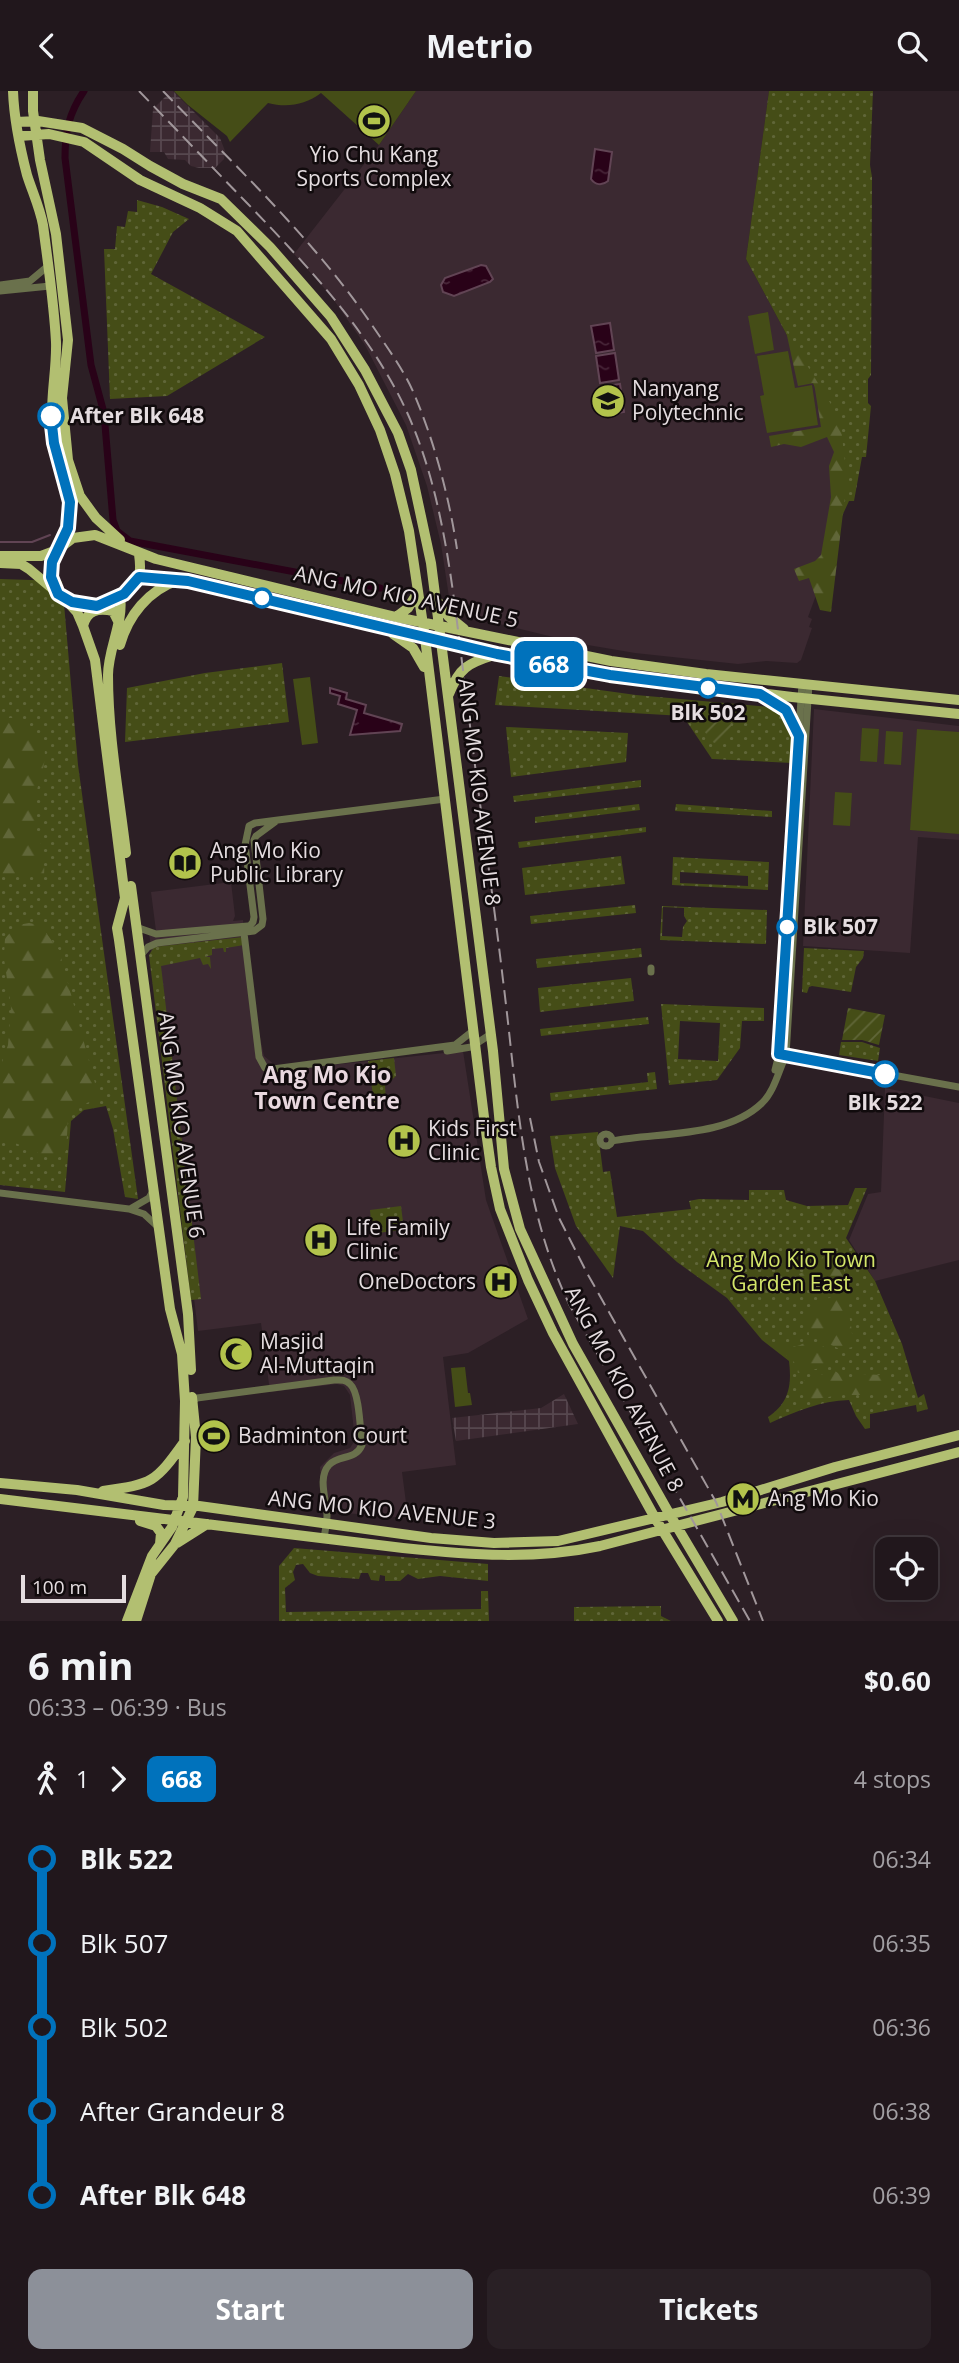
<!DOCTYPE html>
<meta charset="utf-8">
<style>
body{margin:0;font-family:"Open Sans",sans-serif;background:#292025;color:#f1f3f6;height:100vh;display:flex;flex-direction:column;font-size:26px;white-space:nowrap}
*{box-sizing:border-box;margin:0}
p{font-size:23px;color:#a29fa3}
.icon{flex:none;width:38px;height:38px;fill:none;stroke:currentColor;stroke-width:2;stroke-linecap:round;stroke-linejoin:round}
.map{position:relative;height:1530px;overflow:hidden}
.panel{display:flex;flex-direction:column;background:#21171c;flex:1}
.panel>*{flex:none}
.badge{padding:0 14px;border-radius:10px;font-size:24px;line-height:46px}
.buttons{position:absolute;left:875px;top:1446px;display:grid;gap:14px}
.buttons a{display:grid;place-items:center;width:63px;height:63px;border-radius:14px;background:#21171c;box-shadow:0 7px 28px #0002,0 0 0 2px #3e363b;font-size:35px}
.scale{position:absolute;left:21px;bottom:18px;width:105px;box-sizing:border-box;padding-left:7px;border:4px solid #e5dde0;border-top:0;font-size:19px;line-height:24px;white-space:nowrap;color:#e5dde0;-webkit-text-stroke:5px #110b0d;paint-order:stroke}
.map>.badge{position:absolute;translate:-50% -50%;box-shadow:0 0 0 4px #fff}
.legs{display:flex;align-items:center;gap:10px;height:77px;padding:0 28px;font-size:23px}
.legs p{margin-inline-start:auto}
.summary{display:flex;align-items:center;justify-content:space-between;height:119px;padding:0 28px}
h1{font-size:38px;font-weight:700;line-height:52px}
.cta{display:flex;gap:14px;margin-top:auto;padding:14px 28px}
.cta a{flex:1;height:80px;border-radius:14px;background:#8c9099;color:#fff;font-size:28px;font-weight:700;line-height:80px;text-align:center}
.cta a+a{background:#292025;color:#f1f3f6}
ul{padding:0 28px;list-style:none}
li{display:flex;align-items:center;gap:24px;height:84px;font-size:26px}
li i{display:grid;place-items:center;width:10px;height:100%;margin:0 9px;background:currentColor}
li i::after{content:'';width:18px;height:18px;margin:-9px;border:5px solid;border-radius:50%;background:#21171c}
li p{margin-inline-start:auto}
li:first-child i{background:linear-gradient(#0000 50%,currentColor 0)}
li:last-child i{background:linear-gradient(currentColor 50%,#0000 0)}
header{display:flex;justify-content:space-between;align-items:center;height:91px;padding:0 28px;background:#21171c;font-size:32px;font-weight:700}
.map>svg:first-child{display:block}
</style>
<header><svg class="icon" aria-label="back" viewBox="0 0 24 24"><path d="M15 5l-7 7 7 7"/></svg>Metrio<svg class="icon" aria-label="search" viewBox="0 0 24 24"><circle cx="10" cy="10" r="6"/><path d="M15 15l6 6"/></svg></header>
<div class="map">
<svg width="959" height="1530" viewBox="0 0 959 1530">
<defs>
<pattern id="industrial-grid" width="8" height="8" patternUnits="userSpaceOnUse" patternTransform="scale(1.75)"><rect width="8" height="8" fill="#3b2931"/><path d="M0 4h8M4 0v8" fill="none" stroke="#57484f"/></pattern>
<pattern id="grass-dots" width="8" height="8" patternUnits="userSpaceOnUse" patternTransform="scale(1.75)"><rect width="8" height="8" fill="#454d17"/><path d="M2 2h.1M6 6h.1" fill="none" stroke="#606638" stroke-width="1.8" stroke-linecap="round"/></pattern>
<pattern id="forest-firs" width="22" height="20" patternUnits="userSpaceOnUse" patternTransform="scale(1.75)"><rect width="22" height="20" fill="#454d17"/><path d="M5 1l3.5 6h-7zM16 11l3.5 6h-7z" fill="#606638"/></pattern>
<pattern id="garden-furrows" width="10" height="10" patternUnits="userSpaceOnUse" patternTransform="scale(1.75)"><rect width="10" height="10" fill="#454d17"/><path d="M-1 1l2-2M0 10L10 0M9 11l2-2" fill="none" stroke="#606638"/></pattern>
<pattern id="water-ripples" width="26" height="14" patternUnits="userSpaceOnUse" patternTransform="scale(1.75)"><rect width="26" height="14" fill="#290218"/><path d="M2 4q2-2 4 0t4 0M15 11q2-2 4 0t4 0" fill="none" stroke="#482639"/></pattern>
</defs>
<rect width="100%" height="100%" fill="#2c1f25"/>
<!-- built -->
<path fill="#3b2931" d="M416 0H769L746 168 841 345 829 469 808 526 812 528 809 536 812 537 801 569 797 572 766 570 738 573 635 562 582 553 488 530 453 517 449 506 441 453 427 395 406 334 365 254 331 205 294 163 379 54Z
M814 618 959 635V749L918 746 910 862 803 855Z
M231 791 235 825 233 830 243 829 253 913 264 965 275 974 322 975 463 960 486 1109 528 1228 468 1262 443 1266 456 1374 402 1381 408 1427 319 1420 322 1414 320 1376 334 1362 350 1357 355 1349 350 1304 344 1295 337 1293 270 1301 261 1232 198 1240 149 841 156 840 151 801Z
M885 997 959 1012V1169L875 1190 849 1149 868 1103 881 1101Z"/>
<!-- industrial -->
<path fill="url(#industrial-grid)" d="M164 0H173L220 47 225 60 224 68 215 77H199L191 75 185 69 168 68 164 61H150L153 18 167 4Z
M564 1303 578 1333 456 1350 452 1327 541 1317Z"/>
<!-- grass -->
<path fill="url(#grass-dots)" fill-rule="evenodd" d="M769 0H873L870 74 872 86 871 284 868 288V312L871 315 866 366H862L854 410H849L837 436 841 345 746 168Z
M137 109 162 116 189 128 173 141 151 183 265 246 167 305 110 308 104 158H115L117 135 125 136 128 120 137 121Z
M0 488 62 490 78 674 138 1108 125 1106 113 1038 106 1015 84 1019 71 1030 65 1101 0 1094Z
M282 572 289 631 125 651 127 597 205 582Z
M499 585 636 604 781 617 794 646 792 672 712 668 683 625 495 614Z
M506 636 628 642 626 671 511 686Z
M641 689V696L514 711 513 705Z
M639 713 640 719 535 732V726Z
M676 713 772 720V726L675 720Z
M646 736V741L519 757 518 751Z
M621 765 625 793 525 804 522 777Z
M673 766 769 771 768 799 672 794ZM680 781 748 785V795L680 792Z
M635 814 636 822 531 833 530 825Z
M662 815 767 819 766 853 660 849ZM663 816 684 817V825L687 830 683 836 682 846 662 845Z
M243 846 244 854 226 857V861H224L223 857 212 858V864L205 866H210L211 878 208 873 203 874 200 867 161 875 201 1208 191 1209 149 864 154 856Z
M641 857 642 866 537 877 536 868Z
M804 857 864 860 863 867 856 876 851 901 812 895 809 896 807 902 802 901Z
M631 887 634 910 540 921 538 897Z
M661 913 764 917V930H742L740 957 717 989 669 994ZM680 930 720 932 718 970 678 968Z
M648 926 649 933 541 945 540 938Z
M841 951H862L880 957 878 970 839 964Z
M394 967 396 985 385 995 386 1009 374 1011 368 970Z
M655 981 657 998 551 1010 550 1002 648 991 647 982Z
M598 1041 603 1081 610 1080 617 1126 691 1118 689 1110 699 1108 749 1109V1099H784L786 1109 807 1115 848 1114 855 1097H867L846 1147 875 1190 902 1253 918 1307 924 1303 928 1318 917 1321 916 1314 870 1323V1337L865 1338 856 1325 849 1309C820 1310 797 1320 770 1332L768 1326C789 1312 792 1294 789 1270L762 1249 727 1207 677 1171 643 1140 620 1135 613 1187 576 1135 555 1077 550 1045Z
M401 1115 404 1139 377 1142 375 1131H371L370 1119Z
M294 1457 488 1473V1490L440 1485 418 1488 408 1483 400 1490H385V1485L380 1484 379 1490 371 1489 368 1482H361L359 1488 318 1485 310 1482 303 1473 296 1474 293 1481 295 1489 285 1497 286 1521 481 1518V1500H488L489 1530H279V1475Z
M661 1515V1525L671 1530H574V1516Z"/>
<!-- forest -->
<path fill="url(#forest-firs)" d="M786 240 840 328 847 389 831 521 820 519 809 487 799 490 794 478 815 470 821 464 831 406 829 375 834 361 827 346 801 356 784 353 771 356 769 345 821 336 814 292 798 295Z
M0 627H18C25 633 38 641 42 649 52 672 33 696 34 719 34 742 46 758 44 784L0 785Z
M29 832 40 834 59 859 99 1007 82 1014 68 1028 66 1060 55 1069C36 1062 19 1052 0 1047V977L8 954 11 916 4 867 5 847 18 834Z
M826 1162C844 1167 845 1180 847 1197L828 1200 813 1206 799 1183 814 1176Z
M846 1203C847 1220 854 1238 852 1256L842 1259 809 1244 808 1236 805 1231C811 1211 827 1206 846 1203Z
M777 1250C789 1257 796 1258 807 1250L825 1256 837 1263 834 1274 798 1282 794 1271 773 1254Z
M835 1280 847 1288 861 1283 881 1284 890 1292 888 1298 880 1304H840L805 1310 804 1288Z"/>
<!-- garden -->
<path fill="url(#garden-furrows)" d="M718 623 726 624C735 634 732 646 721 653L714 652 699 634 706 627Z
M848 917 885 924 879 954 862 949H842Z"/>
<!-- pitch -->
<path fill="#454d17" d="M174 0H416L379 54 321 2C305 14 287 17 268 12L230 51 227 45 188 14Z
M768 221 774 259 755 263 748 225Z
M788 260 795 297 812 294 818 334 767 342 760 305 764 304 757 265Z
M310 586 318 652 302 654 293 588Z
M862 637 879 638 877 671 860 670Z
M917 638 959 641V743L910 739Z
M886 640 903 641 901 674 884 673Z
M835 701 852 702 850 735 833 734Z
M465 1276 468 1302H470L472 1314 455 1316 451 1277Z"/>
<!-- water -->
<path fill="url(#water-ripples)" stroke="#614454" stroke-width="2" d="M595 58 612 61 608 90C602 95 595 94 591 88Z
M481 174 486 175 493 188 490 191 454 205 443 201 441 194 445 187Z
M610 232 614 259 596 262 591 235Z
M615 262 619 289 600 292 596 265Z
M620 293 624 321 605 324 601 296Z
M330 597 347 602 346 608 366 614 364 622 402 633 400 640 350 644 357 619 338 613 340 605 330 602Z"/>
<g fill="none" stroke-linecap="round" stroke-linejoin="round">
<!-- stream -->
<path stroke="#614454" stroke-width="2" d="M109 404 111 399
M0 451H32L50 444"/>
<!-- canal -->
<path stroke="#290218" stroke-width="7" d="M84 0C69 22 65 40 65 67L91 274 104 322 113 429 117 440 130 450 380 497"/>
<!-- minor -->
<path stroke="#6a714c" stroke-width="7" d="M0 194 30 190 48 175
M0 200 50 195
M445 708 278 729 255 732 249 735 245 754 254 826 253 831 244 842 259 966 265 977 273 978 455 954 474 939
M136 836 156 843 248 835
M140 865 148 856 157 852 254 840 262 834 263 828 254 749 256 745 275 731
M651 877V881
M447 960 471 956 491 943
M783 964 959 996
M775 979 779 963 802 592
M600 1049a6 6 0 1 1 12 0a6 6 0 1 1-12 0Z
M612 1050C659 1041 726 1047 762 1012 774 1001 779 979 786 964L809 593
M0 1102 129 1118 144 1123 157 1135
M130 1118 149 1107 153 1100
M192 1311 197 1307 334 1289C340 1289 345 1288 350 1293 360 1302 360 1340 362 1354 355 1370 339 1363 329 1374 317 1387 327 1410 327 1425 327 1432 325 1440 324 1447"/>
<!-- primary -->
<path stroke="#b2bf71" stroke-width="10" d="M13 0C14 28 20 57 27 84 32 100 40 117 43 134 48 173 54 212 56 251 57 281 49 310 53 341 56 378 84 418 60 453
M33 0V20L40 69 56 143 68 249 62 307 68 369 80 405 96 427 120 449
M16 31 38 30 82 37 123 58 150 75 183 93 221 108 270 156 331 226 365 279 398 342 411 379 431 472 493 960 504 1078 520 1138 573 1253 670 1424 733 1530
M19 45 49 43 84 51 140 89 200 117 237 140 331 248 359 294 380 339 395 383 409 440 425 547 484 1026 491 1076 500 1118 528 1189 553 1242 655 1427 718 1530
M0 465H41L57 459
M0 472 21 473 29 478 66 509 77 521 83 535 95 569 125 807 117 837 119 849 170 1218 182 1263 185 1310 183 1406 172 1436 152 1465 127 1530
M139 486 181 489 221 496 385 538 497 563 610 584 792 606 959 623
M56 498 51 482 52 471 57 459 73 447 95 444 156 468 396 526 611 570 706 583 959 609
M120 505C124 531 108 558 108 584 108 644 119 703 126 762
M68 508C90 521 129 511 139 485 141 478 140 470 139 463
M439 512 448 525 464 538
M396 526 408 517 418 501
M83 535C87 519 98 517 113 520L118 530
M393 543 413 557 424 576
M120 554C128 525 148 499 179 489
M449 603C459 577 468 572 494 564
M766 605 786 619 799 645
M131 795 188 1223 191 1279
M0 1392 77 1399 164 1414 199 1415 431 1447 494 1452 558 1450 722 1411 835 1376 959 1344
M103 1400C153 1393 155 1392 185 1350
M0 1408 403 1457C470 1464 534 1469 600 1455L959 1361
M140 1430 156 1435 161 1442 160 1453
M177 1452 207 1433
M136 1530 151 1483 175 1453 193 1416 196 1346 192 1306"/>
<!-- rail -->
<path stroke="#a1979b" stroke-width="2" stroke-dasharray="14 7" stroke-linecap="butt" d="M139 0C175 37 210 74 246 111 302 169 357 227 396 299 446 392 453 507 467 610 478 703 492 796 503 889 517 999 521 1114 570 1215L750 1530
M163 0C236 76 315 149 374 237 389 259 405 281 415 305 435 353 449 406 457 458
M530 1027 539 1071 559 1127 587 1182 716 1411 763 1530"/>
</g>
<g fill="none" stroke-linecap="round" stroke-linejoin="round">
<!-- line-1 casing -->
<g stroke="#fff" stroke-width="16">
<path id="line-1" d="M51 325 54 352 70 411 68 437 52 471 51 486 58 503 72 511 97 515 124 503 139 486 188 490 497 563 610 584 760 603 786 619 799 645 779 963 885 983"/>
</g>
<!-- line-1 -->
<use href="#line-1" stroke="#0072bc" stroke-width="10"/>
</g>
<!-- icons -->
<defs>
<g id="stadium-disc" transform="scale(1.75)"><circle r="9.5" fill="#b2c34c" stroke="#110b0d"/><path d="M0-5a6.5 5 0 1 0 0 10a6.5 5 0 1 0 0-10ZM-3.5-1.8h7v3.6h-7Z" fill="#111"/></g>
<g id="university-disc" transform="scale(1.75)"><circle r="9.5" fill="#b2c34c" stroke="#110b0d"/><path d="M0-5L7-2L0 1L-7-2ZM-4 1L0 2.5L4 1V4Q0 6-4 4Z" fill="#111"/></g>
<g id="library-disc" transform="scale(1.75)"><circle r="9.5" fill="#b2c34c" stroke="#110b0d"/><path d="M-6-4Q-3-5.5-.7-3.5V5Q-3 3-6 4ZM6-4Q3-5.5 .7-3.5V5Q3 3 6 4Z" fill="#111"/></g>
<g id="hospital-disc" transform="scale(1.75)"><circle r="9.5" fill="#b2c34c" stroke="#110b0d"/><path d="M-5-5h3v3.5h4V-5h3V5h-3V1.5h-4V5h-3Z" fill="#111"/></g>
<g id="mosque-disc" transform="scale(1.75)"><circle r="9.5" fill="#b2c34c" stroke="#110b0d"/><path d="M3.5-4.9A6 6 0 1 0 3.5 4.9A5 5 0 1 1 3.5-4.9Z" fill="#111"/></g>
<g id="metro-disc" transform="scale(1.75)"><circle r="9.5" fill="#b2c34c" stroke="#110b0d"/><path d="M-5.5 5V-5H-3L0 0L3-5H5.5V5H3V-.5L0 4L-3-.5V5Z" fill="#111"/></g>
</defs>
<g fill-rule="evenodd">
<use href="#stadium-disc" x="374" y="30"/>
<use href="#university-disc" x="608" y="310"/>
<use href="#library-disc" x="185" y="772"/>
<use href="#hospital-disc" x="404" y="1050"/>
<use href="#hospital-disc" x="321" y="1149"/>
<use href="#hospital-disc" x="501" y="1191"/>
<use href="#mosque-disc" x="236" y="1263"/>
<use href="#stadium-disc" x="214" y="1345"/>
<use href="#metro-disc" x="743" y="1408"/>
</g>
<!-- markers -->
<g fill="#fff" stroke="#0072bc" stroke-width="3.5">
<circle cx="51" cy="325" r="12"/>
<circle cx="262" cy="507" r="9"/>
<circle cx="708" cy="597" r="9"/>
<circle cx="787" cy="836" r="9"/>
<circle cx="885" cy="983" r="12"/>
</g>
<g text-anchor="middle" stroke-width="5" stroke-linejoin="round" paint-order="stroke">
<!-- poi labels -->
<g font-size="21" fill="#e5dde0" stroke="#110b0d" text-anchor="start">
<text x="374" y="71" text-anchor="middle">Yio Chu Kang<tspan x="374" dy="24">Sports Complex</tspan></text>
<text x="632" y="305">Nanyang<tspan x="632" dy="24">Polytechnic</tspan></text>
<text x="210" y="767">Ang Mo Kio<tspan x="210" dy="24">Public Library</tspan></text>
<text x="428" y="1045">Kids First<tspan x="428" dy="24">Clinic</tspan></text>
<text x="346" y="1144">Life Family<tspan x="346" dy="24">Clinic</tspan></text>
<text x="476" y="1198" text-anchor="end">OneDoctors</text>
<text x="260" y="1258">Masjid<tspan x="260" dy="24">Al-Muttaqin</tspan></text>
<text x="238" y="1352">Badminton Court</text>
<text x="768" y="1415">Ang Mo Kio</text>
</g>
<!-- stop labels -->
<g font-size="21" font-weight="bold" fill="#e5dde0" stroke="#110b0d" text-anchor="start">
<text x="70" y="332">After Blk 648</text>
<text x="708" y="629" text-anchor="middle">Blk 502</text>
<text x="803" y="843">Blk 507</text>
<text x="885" y="1019" text-anchor="middle">Blk 522</text>
</g>
<!-- street labels -->
<g font-size="21" fill="#e5dde0" stroke="#110b0d">
<text transform="translate(406 506) rotate(12)" y="7">ANG MO KIO AVENUE 5</text>
<text transform="translate(479 701) rotate(83)" y="7">ANG MO KIO AVENUE 8</text>
<text transform="translate(181 1034) rotate(82)" y="7">ANG MO KIO AVENUE 6</text>
<text transform="translate(624 1298) rotate(62)" y="7">ANG MO KIO AVENUE 8</text>
<text transform="translate(382 1419) rotate(6)" y="7">ANG MO KIO AVENUE 3</text>
</g>
<!-- park labels -->
<g font-size="21" fill="#d4e66a" stroke="#110b0d">
<text x="791" y="1176">Ang Mo Kio Town<tspan x="791" dy="24">Garden East</tspan></text>
</g>
<!-- neighbourhood labels -->
<g font-size="23" font-weight="bold" fill="#e9d8df" stroke="#110b0d">
<text x="327" y="992">Ang Mo Kio<tspan x="327" dy="26">Town Centre</tspan></text>
</g>
</g>
</svg>
<div class="buttons">
<a><svg class="icon" aria-label="locate" viewBox="0 0 24 24"><circle cx="12" cy="12" r="6"/><path d="M12 2v4M12 18v4M2 12h4M18 12h4"/></svg></a>
</div>
<div class="scale">100 m</div>
<b class="badge" style="left:549px;top:573px;background:#0072bc;color:#fff">668</b>
</div>
<section class="panel">
<div class="summary"><div><h1>6 min</h1><p>06:33 – 06:39 · Bus</p></div><b>$0.60</b></div>
<div class="legs"><svg class="icon" aria-label="walk" viewBox="0 0 24 24"><circle cx="13" cy="4" r="2"/><path d="M13 8l-2 6 4 7M11 14l-3 7M7 12l3-4h3l4 4"/></svg>1<svg class="icon" aria-label="forward" viewBox="0 0 24 24"><path d="M9 5l7 7-7 7"/></svg><b class="badge" style="background:#0072bc;color:#fff">668</b><p>4 stops</p></div>
<ul>
<li><i style="color:#0072bc"></i><b>Blk 522</b><p>06:34</p></li>
<li><i style="color:#0072bc"></i><span>Blk 507</span><p>06:35</p></li>
<li><i style="color:#0072bc"></i><span>Blk 502</span><p>06:36</p></li>
<li><i style="color:#0072bc"></i><span>After Grandeur 8</span><p>06:38</p></li>
<li><i style="color:#0072bc"></i><b>After Blk 648</b><p>06:39</p></li>
</ul>
<div class="cta"><a>Start</a><a>Tickets</a></div>
</section>
